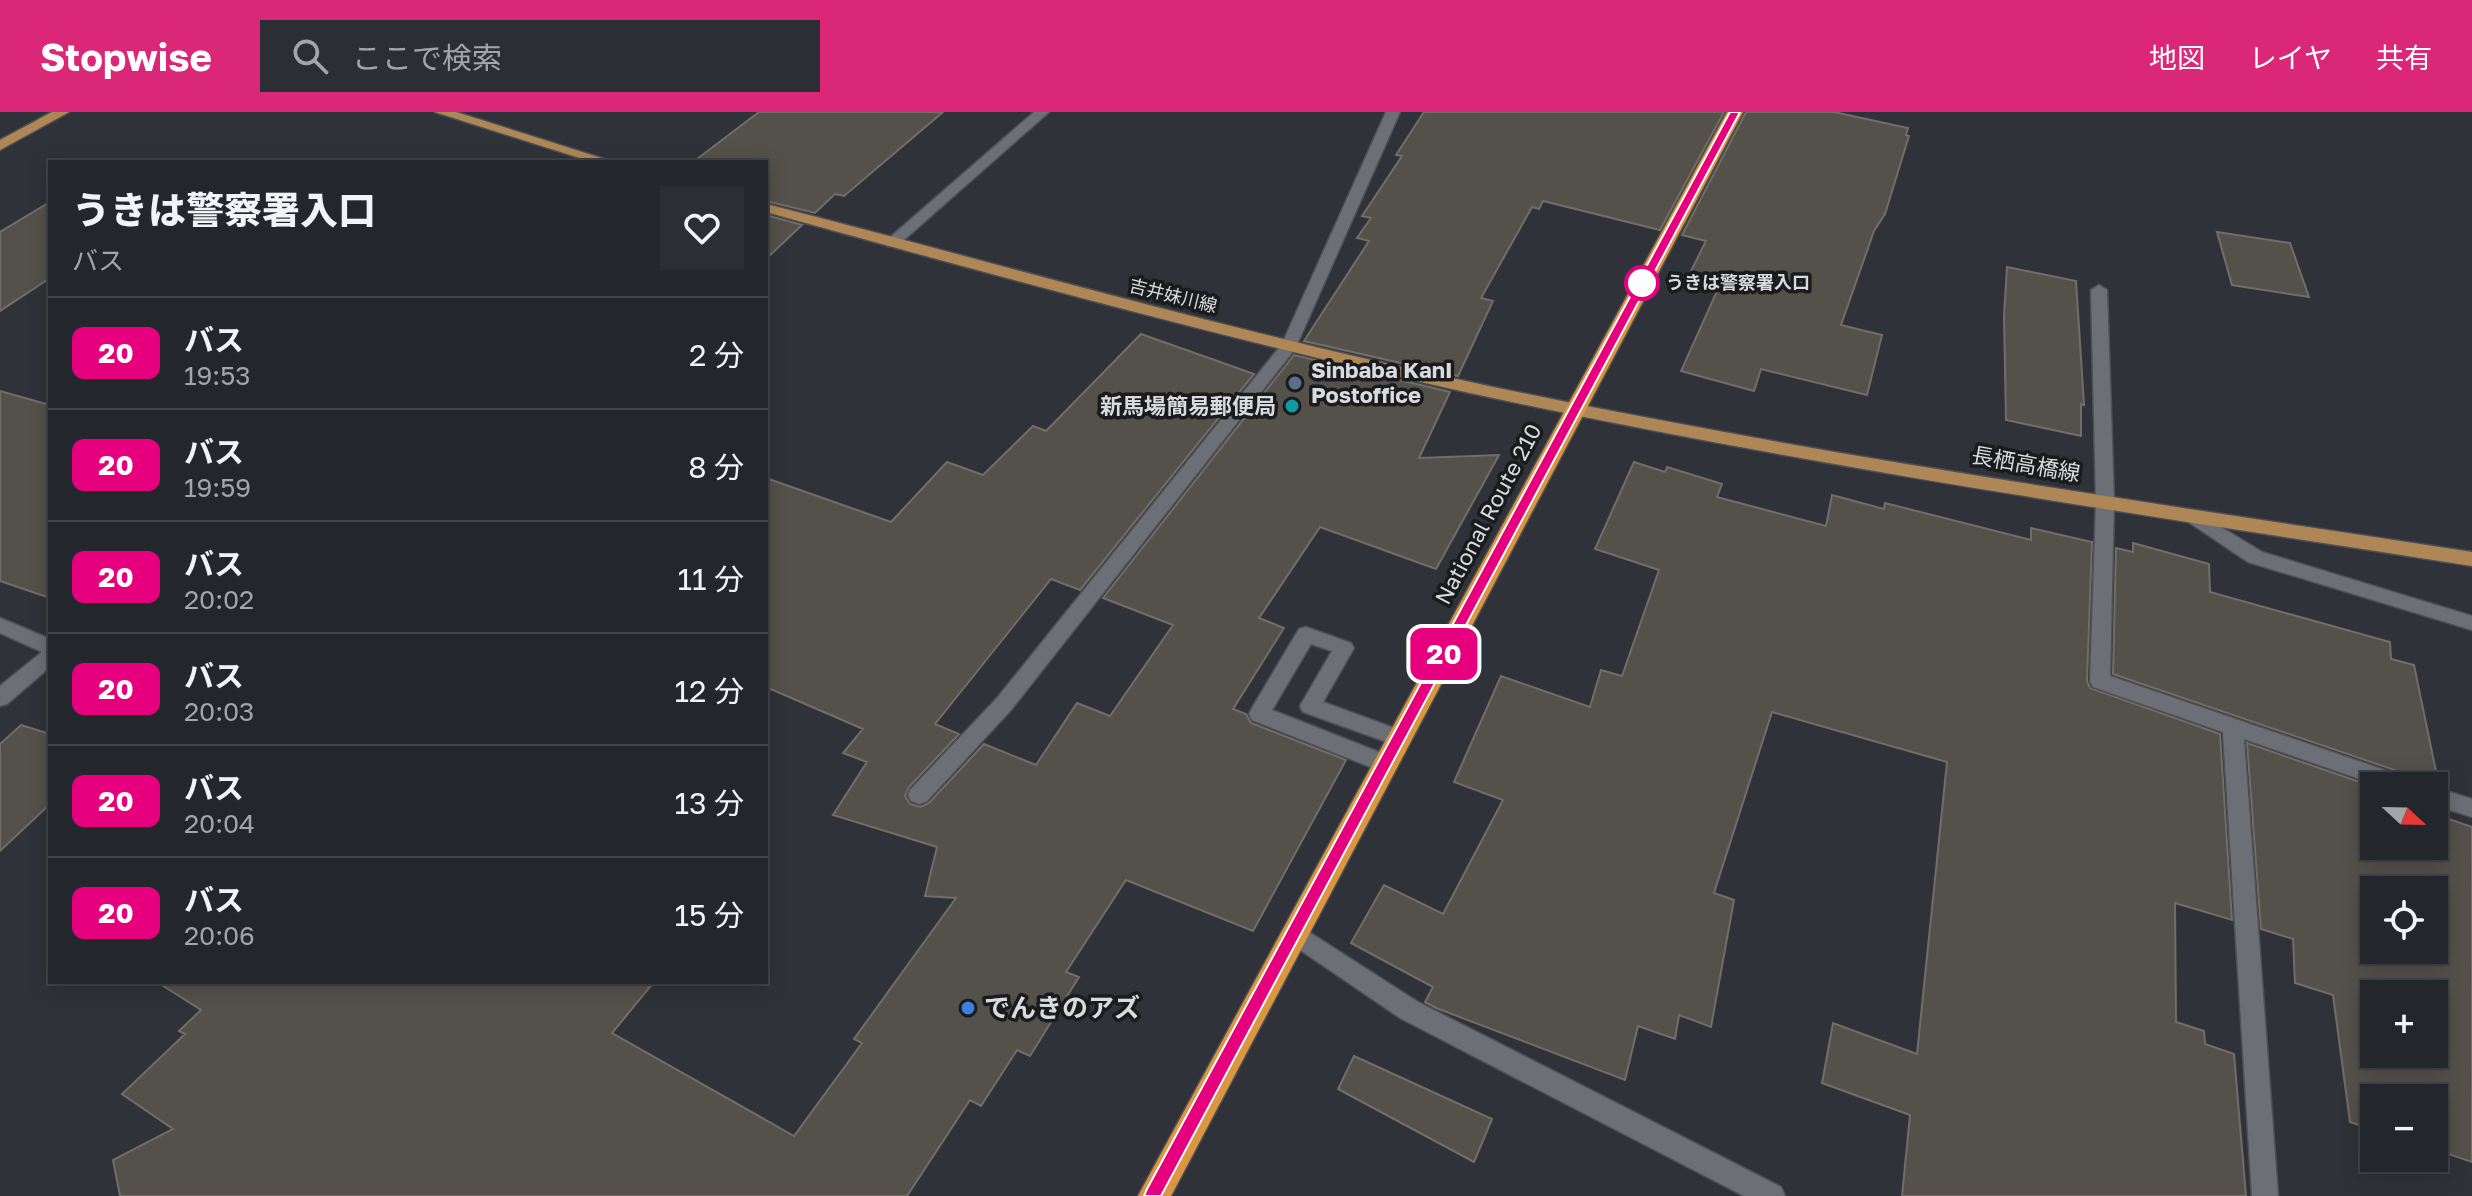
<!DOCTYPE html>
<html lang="ja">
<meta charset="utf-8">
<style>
body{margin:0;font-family:"Golos Text","Noto Sans JP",sans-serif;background:#2b2e33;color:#f1f3f6;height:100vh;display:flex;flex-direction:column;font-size:30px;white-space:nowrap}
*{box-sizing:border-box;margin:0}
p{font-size:26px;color:#a3a5a9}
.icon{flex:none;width:44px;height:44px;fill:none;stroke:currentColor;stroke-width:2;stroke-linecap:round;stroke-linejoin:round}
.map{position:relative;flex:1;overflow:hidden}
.details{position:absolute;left:48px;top:48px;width:720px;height:824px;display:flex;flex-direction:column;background:#23262b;border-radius:0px;box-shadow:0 4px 20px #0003,0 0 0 2px #404347}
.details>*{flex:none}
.badge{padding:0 16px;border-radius:12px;font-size:28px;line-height:52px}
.needle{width:52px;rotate:112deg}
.fabs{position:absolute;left:2360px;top:660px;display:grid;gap:16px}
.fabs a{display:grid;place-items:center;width:88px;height:88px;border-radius:0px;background:#23262b;box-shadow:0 4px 20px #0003,0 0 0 2px #404347;font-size:40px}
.map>.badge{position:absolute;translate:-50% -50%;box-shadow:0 0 0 4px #fff}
.round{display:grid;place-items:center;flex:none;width:84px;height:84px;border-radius:0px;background:#2b2e33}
.head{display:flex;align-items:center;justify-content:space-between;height:136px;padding:0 24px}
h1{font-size:38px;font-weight:800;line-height:60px}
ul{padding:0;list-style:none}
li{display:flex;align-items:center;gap:24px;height:112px;padding:0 24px;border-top:2px solid #404347}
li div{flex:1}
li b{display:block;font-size:30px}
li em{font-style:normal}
li .badge{min-width:88px;font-weight:700;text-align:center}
header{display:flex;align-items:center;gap:48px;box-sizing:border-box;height:112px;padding:0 40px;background:#db2777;color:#fff}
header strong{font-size:38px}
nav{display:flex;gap:44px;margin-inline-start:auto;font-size:28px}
.search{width:560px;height:72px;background:#2b2e33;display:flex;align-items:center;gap:20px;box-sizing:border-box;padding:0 28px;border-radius:0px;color:#a3a5a9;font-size:30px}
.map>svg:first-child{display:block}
</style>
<header>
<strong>Stopwise</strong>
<div class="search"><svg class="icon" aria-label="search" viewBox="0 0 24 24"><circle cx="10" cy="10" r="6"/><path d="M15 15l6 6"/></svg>ここで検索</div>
<nav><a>地図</a><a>レイヤ</a><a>共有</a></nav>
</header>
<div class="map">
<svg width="2472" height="1084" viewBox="0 0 2472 1084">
<rect width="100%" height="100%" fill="#2f3339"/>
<!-- building -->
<path fill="#54504a" stroke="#726d67" stroke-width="2" fill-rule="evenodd" d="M759 0H943L844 84 835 82 815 101 766 89V50H693Z
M1424 0H1724L1660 118 1543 89 1539 97 1532 95 1481 186 1493 189 1458 264 1304 229 1369 129 1357 126 1371 106 1362 104 1402 44 1396 43Z
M1746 0H1834L1908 16 1906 23 1909 24 1885 102 1874 119 1841 213 1882 223 1867 283 1761 257 1754 279 1681 259 1717 179 1685 171 1706 129 1682 123Z
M50 90V166L0 199V120Z
M766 103 802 113 766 147Z
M2217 120 2290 131 2309 185 2232 173Z
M2007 155 2076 169 2084 293 2081 292V324L2006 308 2004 204Z
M1141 222 1254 262 1080 478 1051 467 935 612 959 622 909 675 905 684 910 692 920 695 929 691 984 632 1036 653 1077 591 1110 604 1173 513 1103 486 1294 243 1450 280 1419 346 1499 343 1436 457 1320 415 1259 506 1284 516 1233 597 1246 602 1251 611 1346 648 1253 819 1126 768 1066 860 1079 865 1030 944 1017 938 981 994 970 988 907 1084H120L113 1048 173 1017 122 982 185 922 179 919 201 898 157 870H654L612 921 794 1024 862 931 854 927 956 786 925 784 937 735 833 703 867 650 843 641 863 617 766 575V366L891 410 947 350 983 363 1033 314 1046 319Z
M0 279 50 293V486L0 469Z
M1634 350 1665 360 1667 355 1722 372 1717 385 1826 414 1832 383 1884 397 1885 391 2031 428V416L2092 430 2087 569 2090 576 2220 622 2232 808 2175 791 2176 910 2204 919 2205 932 2234 942 2246 1084H1902L1910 1003 1822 971 1833 911 1917 942 1947 650 1772 600 1714 781 1734 788 1711 915 1679 903 1675 927 1638 914 1625 968 1436 896 1425 890 1433 875 1351 831 1384 773 1443 802 1503 688 1454 670 1501 564 1590 595 1601 558 1622 564 1659 458 1595 437Z
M2133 431 2209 452 2210 480 2390 530 2391 547 2414 553 2439 674H2420L2415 665 2113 562 2116 436 2133 440Z
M21 613 50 622V692L0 739V632Z
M2247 631 2374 675V734H2434V696L2445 700 2446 706 2472 715V1050L2434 1037V986H2374V1018L2350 1010 2333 883 2295 871 2293 827 2261 817ZM2374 778H2434V838H2374ZM2374 882H2434V942H2374Z
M1354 944 1492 1007 1474 1050 1338 977Z"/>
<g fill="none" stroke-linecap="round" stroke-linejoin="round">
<!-- minor casing -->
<g stroke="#4d5055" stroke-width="3">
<path id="minor" d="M1034 0H1049L897 134H887V128Z
M1386 0H1400L1295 237 1011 598 927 689 919 692 911 689 908 683 911 677 997 586 1282 232Z
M2099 173 2107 178 2114 390 2110 564 2414 668 2417 674H2380L2244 627 2278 1084H2252L2223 620 2093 575 2090 569 2096 390 2091 178Z
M2193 398 2262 440 2472 504V518L2248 450 2187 409 2184 404 2187 399Z
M0 506 50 527V555L7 592 0 594V574L42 540 0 521Z
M1306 515 1351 531 1354 536 1323 590 1405 620 1409 626 1405 632 1398 634 1303 600 1300 594 1332 539 1311 532 1272 598 1394 646 1397 652 1394 658 1386 661 1378 658 1252 608 1249 602 1252 596 1299 517Z
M2434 675 2472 687V705L2434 693Z
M1295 811 1418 890 1781 1075 1785 1084H1744L1400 906 1287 829 1283 822 1287 815Z"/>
</g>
<!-- major casing -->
<g stroke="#4d5055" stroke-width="3">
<path id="major" d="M52 0H69L0 38V28Z
M435 0H456L614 50H592Z
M766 92C1001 152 1233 220 1470 270 1801 341 2138 389 2472 440V454C2137 402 1801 353 1470 281 1234 229 1000 165 766 100Z"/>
</g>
<!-- highway casing -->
<g stroke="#4d5055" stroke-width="3">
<path id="highway" d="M1727 0H1743L1171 1084H1138Z"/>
</g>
<!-- minor -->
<use href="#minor" fill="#6c7076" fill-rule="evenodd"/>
<!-- major -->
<use href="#major" fill="#af8756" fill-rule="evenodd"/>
<!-- highway -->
<use href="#highway" fill="#dc9640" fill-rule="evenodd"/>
</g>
<!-- line -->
<path fill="#e6007e" stroke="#fff" stroke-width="2" d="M1730 0H1740L1161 1084H1144L1147 1077Z"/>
<!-- markers -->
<circle fill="#fff" stroke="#e6007e" stroke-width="4" cx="1642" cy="171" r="16"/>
<circle fill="#5c6f8a" stroke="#191b1d" stroke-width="3" cx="1295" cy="271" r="8"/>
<circle fill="#0f9aa8" stroke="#191b1d" stroke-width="3" cx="1292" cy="294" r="8"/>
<circle fill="#3f7fe0" stroke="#191b1d" stroke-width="3" cx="968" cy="896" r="8"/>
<g text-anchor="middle" stroke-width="7" stroke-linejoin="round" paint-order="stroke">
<!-- far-stop labels -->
<g font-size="18" font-weight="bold" fill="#d8dade" stroke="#191b1d" text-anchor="start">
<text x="1666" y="177">うきは警察署入口</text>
</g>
<!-- far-street labels -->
<g font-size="18" fill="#d8dade" stroke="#191b1d">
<text transform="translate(1173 184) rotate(14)" y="6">吉井妹川線</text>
</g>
<!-- poi labels -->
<g font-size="22" font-weight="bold" fill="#d8dade" stroke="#191b1d" text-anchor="start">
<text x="1311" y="266">Sinbaba KanI<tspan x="1311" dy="25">Postoffice</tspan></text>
<text x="1276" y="302" text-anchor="end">新馬場簡易郵便局</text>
</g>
<!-- street labels -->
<g font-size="22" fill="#d8dade" stroke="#191b1d">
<text transform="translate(2026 352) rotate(10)" y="8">長栖高橋線</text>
<text transform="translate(1488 402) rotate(-62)" y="8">National Route 210</text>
</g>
<!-- near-poi labels -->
<g font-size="26" font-weight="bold" fill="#d8dade" stroke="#191b1d" text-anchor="start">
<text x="984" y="905">でんきのアズ</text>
</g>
</g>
</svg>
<div class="fabs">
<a><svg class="needle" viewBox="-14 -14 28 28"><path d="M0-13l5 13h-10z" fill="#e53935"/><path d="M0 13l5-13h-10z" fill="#a3a5a9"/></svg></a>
<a><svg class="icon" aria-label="locate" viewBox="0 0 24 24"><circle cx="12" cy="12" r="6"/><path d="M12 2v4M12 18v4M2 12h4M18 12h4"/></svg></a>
<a>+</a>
<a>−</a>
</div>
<b class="badge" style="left:1444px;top:542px;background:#e6007e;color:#fff">20</b>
<section class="details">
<div class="head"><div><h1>うきは警察署入口</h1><p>バス</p></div><a class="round"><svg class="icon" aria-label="heart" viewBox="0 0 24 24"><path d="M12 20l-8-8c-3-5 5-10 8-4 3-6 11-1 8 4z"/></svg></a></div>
<ul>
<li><span class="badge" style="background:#e6007e;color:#fff">20</span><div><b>バス</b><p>19:53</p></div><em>2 分</em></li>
<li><span class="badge" style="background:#e6007e;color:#fff">20</span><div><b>バス</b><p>19:59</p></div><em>8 分</em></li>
<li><span class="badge" style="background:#e6007e;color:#fff">20</span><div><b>バス</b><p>20:02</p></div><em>11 分</em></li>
<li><span class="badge" style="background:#e6007e;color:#fff">20</span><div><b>バス</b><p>20:03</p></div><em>12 分</em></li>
<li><span class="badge" style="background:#e6007e;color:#fff">20</span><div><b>バス</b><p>20:04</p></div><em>13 分</em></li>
<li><span class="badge" style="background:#e6007e;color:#fff">20</span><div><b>バス</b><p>20:06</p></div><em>15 分</em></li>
</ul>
</section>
</div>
